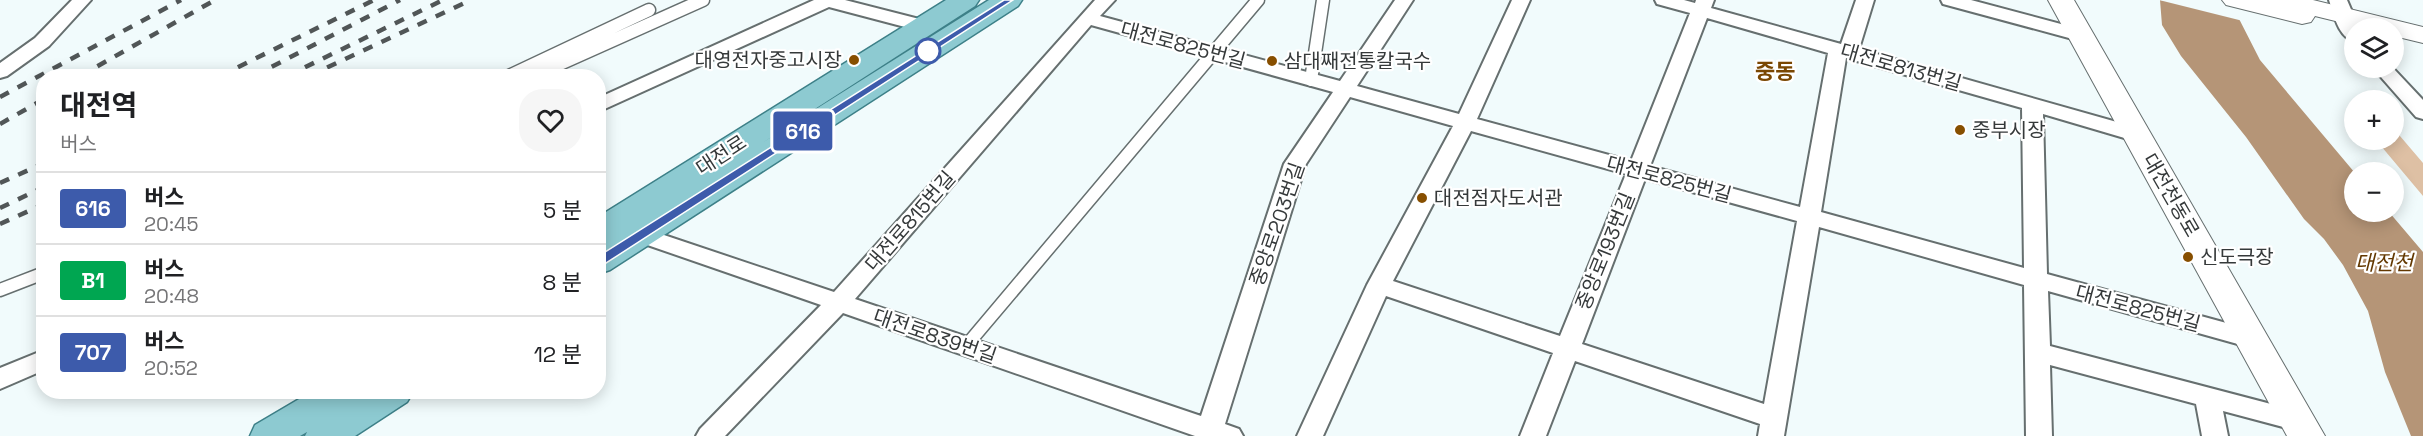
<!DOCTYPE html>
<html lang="ko">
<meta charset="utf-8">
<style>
body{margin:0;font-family:"Space Grotesk","Noto Sans KR",sans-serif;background:#f6f6f6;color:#202124;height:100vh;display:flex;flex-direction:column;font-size:22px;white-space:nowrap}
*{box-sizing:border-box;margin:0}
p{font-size:20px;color:#757577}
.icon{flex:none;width:33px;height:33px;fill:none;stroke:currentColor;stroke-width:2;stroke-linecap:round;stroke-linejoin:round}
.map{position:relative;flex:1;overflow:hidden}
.sheet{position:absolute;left:36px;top:69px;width:570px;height:330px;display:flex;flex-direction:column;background:#fff;border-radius:24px;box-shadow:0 3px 15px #0003}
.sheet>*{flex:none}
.badge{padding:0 12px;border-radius:4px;font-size:21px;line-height:39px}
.fabs{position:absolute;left:2344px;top:18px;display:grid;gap:12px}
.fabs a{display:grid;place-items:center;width:60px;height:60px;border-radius:50%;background:#fff;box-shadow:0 3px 15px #0003;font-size:30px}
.map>.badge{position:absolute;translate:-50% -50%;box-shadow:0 0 0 3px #fff}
.round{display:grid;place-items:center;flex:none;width:63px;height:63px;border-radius:24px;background:#f6f6f6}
.head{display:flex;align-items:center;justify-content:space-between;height:102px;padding:0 24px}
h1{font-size:28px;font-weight:700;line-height:45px}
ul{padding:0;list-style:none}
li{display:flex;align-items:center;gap:18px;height:72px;padding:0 24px;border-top:2px solid #e0e0e0}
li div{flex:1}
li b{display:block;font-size:22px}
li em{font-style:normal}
li .badge{min-width:66px;font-weight:700;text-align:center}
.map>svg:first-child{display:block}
</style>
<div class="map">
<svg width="2423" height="436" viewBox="0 0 2423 436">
<rect width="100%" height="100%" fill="#f1fbfc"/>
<!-- green -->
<path fill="#dec0a4" d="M2394 129 2423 163V196L2376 140H2394Z"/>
<!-- water -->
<path fill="#b59577" d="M2160 0 2234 9 2260 60 2355 173V212H2389L2423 252V436H2411L2385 372 2368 311 2343 265 2324 239 2304 219 2246 137 2181 56 2162 25Z"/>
<!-- pier -->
<path fill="#f1fbfc" d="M2159 0H2237V9L2243 21Z"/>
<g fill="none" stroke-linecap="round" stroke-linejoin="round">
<!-- lane casing -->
<g stroke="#666f6f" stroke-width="15">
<path id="lane" d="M509 76 649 10
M533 76 703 0
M1311 80 1323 0
M0 290 44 273
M966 346 1258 0"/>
</g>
<!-- street casing -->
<g stroke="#666f6f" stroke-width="4">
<path id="street" d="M72 0H91L49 46 7 76 0 78V63L35 38Z
M814 0H845L931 22 933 26 931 30 924 32 829 7 598 112V98Z
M1095 0H1115L1100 16 1340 81 1395 0H1413L1357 86 1459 114 1512 0H1530L1477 119 1631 161 1690 13 1657 4 1655 0H1684L1695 3 1696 0H1714L1711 8 1841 44 1856 0H1874L1859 49 2145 130 2148 135 2145 140 2138 142 2043 114 2047 274 2252 330 2261 333 2264 339 2261 345 2252 348 2048 291 2050 346 2298 411 2307 414 2311 421 2307 428 2298 431 2223 411 2228 436H2202L2196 404 2050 365 2052 436H2026L2024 285 1819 227 1784 436H1758L1760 424 1575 361 1546 436H1520L1553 353 1386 296 1323 436H1297L1367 285 1453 126 1350 97 1306 164 1225 424 1239 429 1243 436H1195L843 313 725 436H696L700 429 821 305 633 240 630 235 633 230 641 227 649 230 834 292ZM1707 18 1828 53 1800 207 1650 166ZM1091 25 1333 92 1284 164 1201 416 855 299ZM1846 58 2022 108 2024 268 1821 212ZM1471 131 1626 174 1560 336 1393 281ZM1645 179 1797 221 1764 404 1582 344Z
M1941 0H1971L2087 31 2090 35 2087 39 2080 41 1943 4Z
M2329 0H2347L2359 28H2355V42C2338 37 2334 15 2329 0Z
M2373 68H2393L2423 100V119L2416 117Z
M44 350V370L0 389V368Z"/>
</g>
<!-- secondary casing -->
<g stroke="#666f6f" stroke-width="2">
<path id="secondary" d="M2048 0H2074L2325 436H2287Z
M2222 0H2313L2423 27V43L2394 36V28H2364L2315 16 2311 22 2302 24 2226 5Z"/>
</g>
<!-- primary casing -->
<g stroke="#3d8088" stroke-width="3">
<path id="primary" d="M946 0H979L975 6 759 145 989 0H1022L1018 6 610 270 598 274V246L603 243 598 244V217Z
M311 392H360L358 396 365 392H413L407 402 355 436H305L307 432 300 436H250L255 425Z"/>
</g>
<!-- lane -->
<use href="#lane" stroke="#fff" stroke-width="12"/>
<!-- street -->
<use href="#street" fill="#fff" fill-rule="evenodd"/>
<!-- secondary -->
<use href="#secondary" fill="#fff" fill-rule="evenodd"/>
<!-- primary -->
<use href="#primary" fill="#8dcad1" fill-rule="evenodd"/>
<!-- rail -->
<path stroke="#515657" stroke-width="4.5" stroke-dasharray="10 10" stroke-linecap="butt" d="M80 76 215 0
M220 76 374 0
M254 76 400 0
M287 76 443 0
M309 76 471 0
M0 97 181 0
M0 124 44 99
M0 183 44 163
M0 208 44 187
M0 224 44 204"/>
</g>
<!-- line -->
<path fill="#3d5bab" stroke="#fff" stroke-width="1.5" d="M1004 0H1013L603 265H594V259Z"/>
<!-- markers -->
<circle fill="#fff" stroke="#3d5bab" stroke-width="3" cx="928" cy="51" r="12"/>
<g fill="#874f00" stroke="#fff" stroke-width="2">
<circle cx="854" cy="60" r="6"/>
<circle cx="1272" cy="61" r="6"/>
<circle cx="1960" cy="130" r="6"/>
<circle cx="1422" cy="198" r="6"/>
<circle cx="2188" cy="257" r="6"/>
</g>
<g text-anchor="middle" stroke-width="4.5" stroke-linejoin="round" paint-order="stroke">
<!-- street labels -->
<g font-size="20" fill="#35393a" stroke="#fff">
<text transform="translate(1183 45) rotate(15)" y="7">대전로825번길</text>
<text transform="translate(1901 67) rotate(16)" y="7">대전로813번길</text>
<text transform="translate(721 155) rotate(-33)" y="7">대전로</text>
<text transform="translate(1669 179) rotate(15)" y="7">대전로825번길</text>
<text transform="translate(2171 195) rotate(60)" y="7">대전천동로</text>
<text transform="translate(910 221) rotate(-49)" y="7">대전로815번길</text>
<text transform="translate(1277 224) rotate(-71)" y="7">중앙로203번길</text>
<text transform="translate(1605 251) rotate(-68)" y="7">중앙로193번길</text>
<text transform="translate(2138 308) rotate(15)" y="7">대전로825번길</text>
<text transform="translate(935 336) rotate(19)" y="7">대전로839번길</text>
</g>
<!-- poi labels -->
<g font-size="20" fill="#35393a" stroke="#fff" text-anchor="start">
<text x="842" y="67" text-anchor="end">대영전자중고시장</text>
<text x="1284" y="68">삼대째전통칼국수</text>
<text x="1972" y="137">중부시장</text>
<text x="1434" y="205">대전점자도서관</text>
<text x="2200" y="264">신도극장</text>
</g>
<!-- water labels -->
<g font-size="21" font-style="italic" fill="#633801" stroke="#fff">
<text x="2384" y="270">대전천</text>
</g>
<!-- quarter labels -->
<g font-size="22" font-weight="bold" fill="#7a4702" stroke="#fff">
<text x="1775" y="79">중동</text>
</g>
</g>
</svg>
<div class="fabs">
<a><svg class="icon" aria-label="layers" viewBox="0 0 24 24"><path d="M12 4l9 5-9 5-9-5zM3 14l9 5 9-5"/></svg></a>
<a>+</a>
<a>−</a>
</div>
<b class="badge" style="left:803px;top:131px;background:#3d5bab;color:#fff">616</b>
<section class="sheet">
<div class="head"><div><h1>대전역</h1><p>버스</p></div><a class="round"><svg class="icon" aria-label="heart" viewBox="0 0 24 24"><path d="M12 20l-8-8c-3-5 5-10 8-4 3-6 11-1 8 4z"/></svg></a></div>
<ul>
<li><span class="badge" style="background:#3d5bab;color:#fff">616</span><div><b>버스</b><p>20:45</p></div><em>5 분</em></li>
<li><span class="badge" style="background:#00a651;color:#fff">B1</span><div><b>버스</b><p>20:48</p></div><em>8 분</em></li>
<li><span class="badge" style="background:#3d5bab;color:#fff">707</span><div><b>버스</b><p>20:52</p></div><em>12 분</em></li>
</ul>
</section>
</div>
